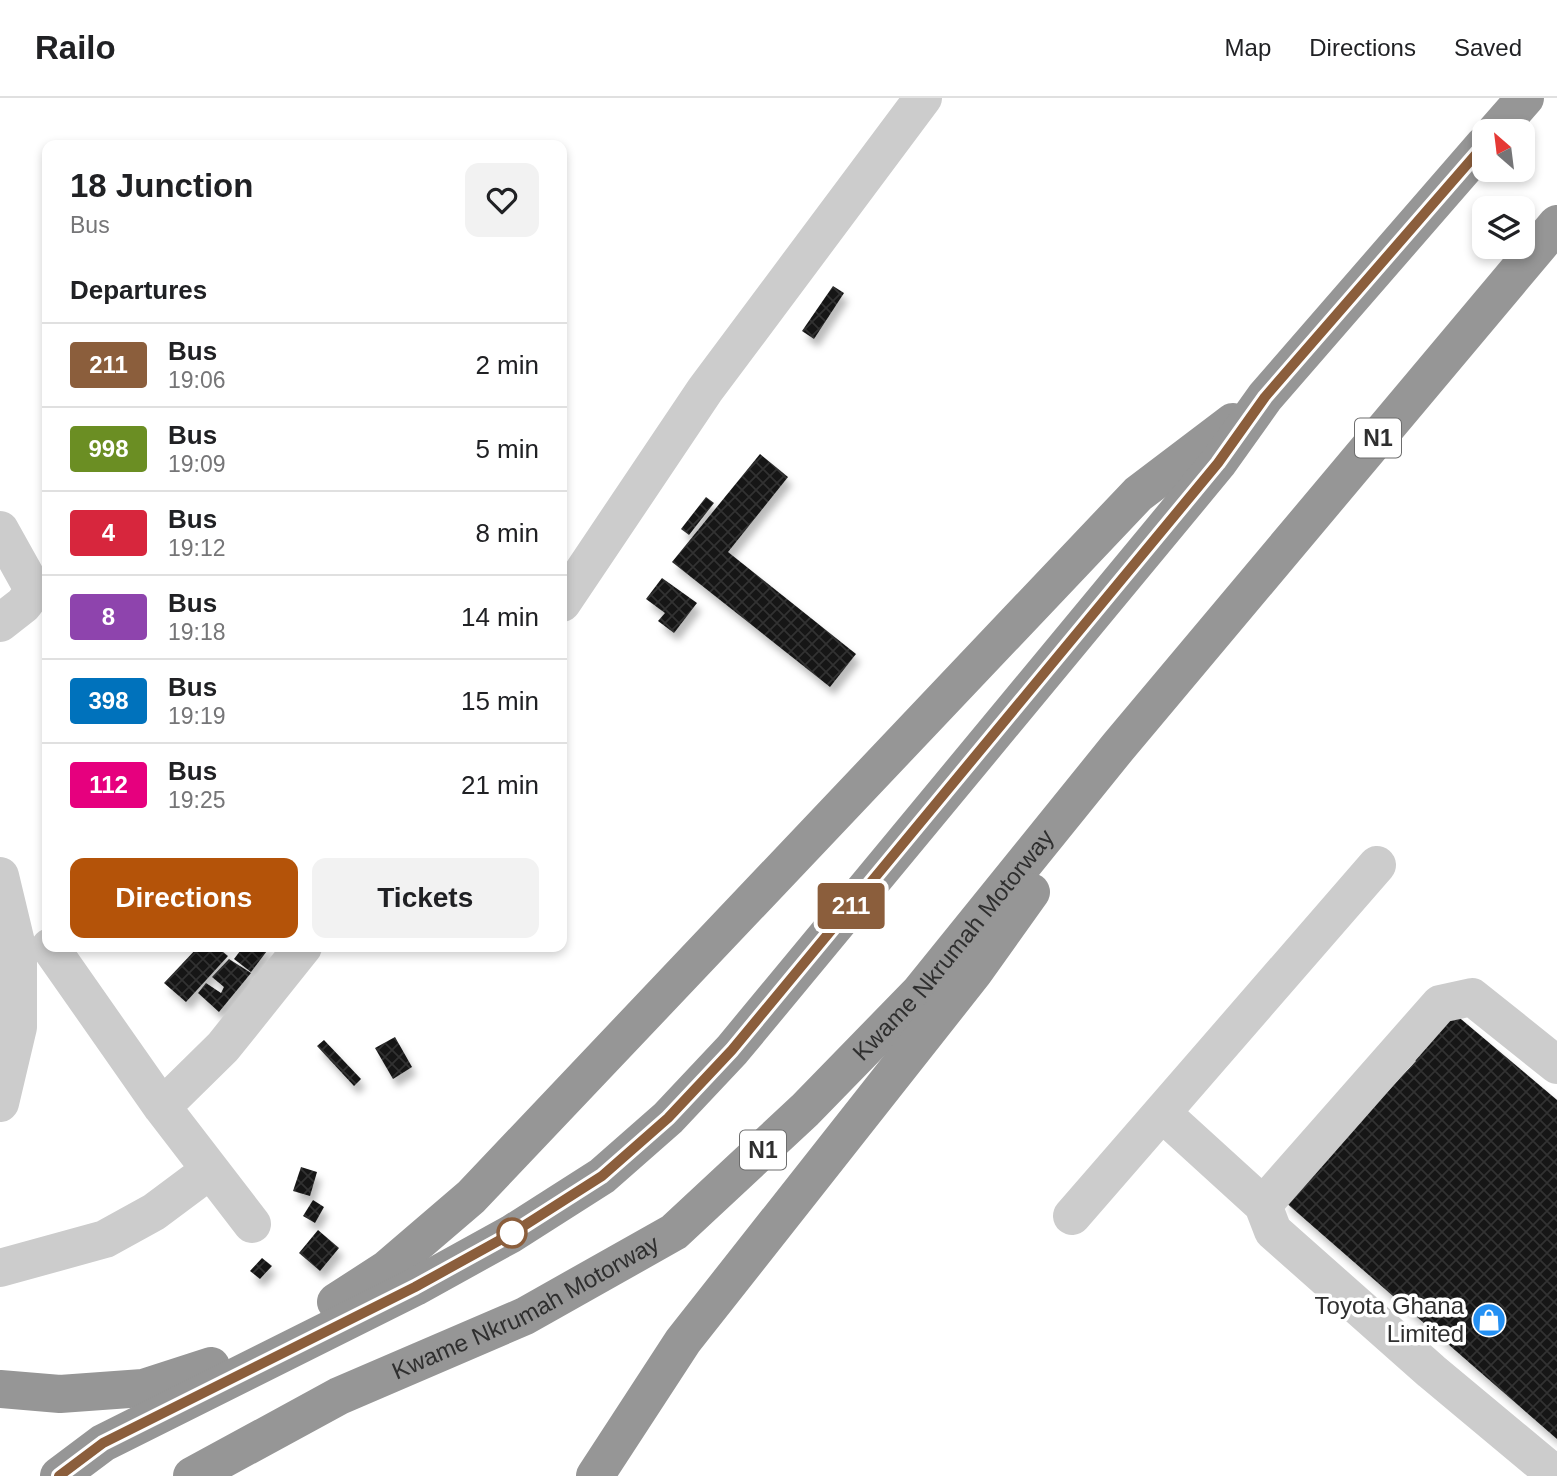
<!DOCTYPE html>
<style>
body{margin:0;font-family:Helvetica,sans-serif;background:#f2f2f2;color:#202124;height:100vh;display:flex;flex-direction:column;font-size:26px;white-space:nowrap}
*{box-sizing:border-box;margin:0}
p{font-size:23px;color:#757577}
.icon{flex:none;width:38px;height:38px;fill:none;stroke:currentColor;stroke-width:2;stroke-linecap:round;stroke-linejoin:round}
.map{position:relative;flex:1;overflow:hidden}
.details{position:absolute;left:42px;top:42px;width:525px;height:812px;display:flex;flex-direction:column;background:#fff;border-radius:14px;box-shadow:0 4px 10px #0003}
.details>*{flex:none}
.badge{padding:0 14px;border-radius:5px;font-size:24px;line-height:46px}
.needle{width:46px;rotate:332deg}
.tools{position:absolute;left:1472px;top:21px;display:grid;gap:14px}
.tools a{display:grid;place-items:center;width:63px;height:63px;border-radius:14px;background:#fff;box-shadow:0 4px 10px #0003;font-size:35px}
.map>.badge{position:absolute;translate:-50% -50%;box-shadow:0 0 0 4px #fff}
h2{padding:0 28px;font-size:26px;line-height:63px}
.round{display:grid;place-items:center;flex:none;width:74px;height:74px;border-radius:14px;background:#f2f2f2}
.overview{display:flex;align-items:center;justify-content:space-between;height:119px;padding:0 28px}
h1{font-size:33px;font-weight:600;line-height:52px}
.primary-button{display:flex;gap:14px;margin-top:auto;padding:14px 28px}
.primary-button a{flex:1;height:80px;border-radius:14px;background:#b45309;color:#fff;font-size:28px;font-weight:600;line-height:80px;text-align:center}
.primary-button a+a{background:#f2f2f2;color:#202124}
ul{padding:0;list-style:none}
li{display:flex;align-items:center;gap:21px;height:84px;padding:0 28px;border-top:2px solid #e0e0e0}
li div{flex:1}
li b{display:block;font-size:26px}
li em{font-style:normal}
li .badge{min-width:77px;font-weight:700;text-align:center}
header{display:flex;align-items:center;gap:42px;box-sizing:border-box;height:98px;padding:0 35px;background:#fff;border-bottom:2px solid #e0e0e0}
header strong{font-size:33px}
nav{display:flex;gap:38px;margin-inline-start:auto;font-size:24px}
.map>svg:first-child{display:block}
</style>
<header>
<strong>Railo</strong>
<nav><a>Map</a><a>Directions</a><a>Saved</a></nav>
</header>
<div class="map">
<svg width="1557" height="1378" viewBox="0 0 1557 1378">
<defs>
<pattern id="building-cross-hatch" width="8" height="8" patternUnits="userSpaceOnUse" patternTransform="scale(1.75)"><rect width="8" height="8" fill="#161616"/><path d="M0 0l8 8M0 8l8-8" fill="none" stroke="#303030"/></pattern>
<filter id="shadow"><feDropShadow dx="4.5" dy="8" stdDeviation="3.5" flood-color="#0004"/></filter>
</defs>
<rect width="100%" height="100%" fill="#fff"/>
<!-- building -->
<path fill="url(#building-cross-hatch)" filter="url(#shadow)" d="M833 188 844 195 814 241 802 233Z
M760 356 788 379 728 454 856 556 830 589 672 464Z
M706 399 714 405 689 437 681 431Z
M662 480 697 505 674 535 658 523 665 515 646 501Z
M198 849H217L228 858 186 904 164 885Z
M243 849H270L251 874 234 861Z
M229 861 251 875 219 914 198 895 206 885 221 895 224 889 212 879Z
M1449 911 1557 1002V1341L1284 1103 1416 963 1406 956Z
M395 939 412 969 393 981 375 950Z
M324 942 361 981 354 988 317 948Z
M301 1069 317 1074 310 1098 293 1093Z
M313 1102 324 1109 315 1125 303 1118Z
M318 1132 339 1150 320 1173 299 1155Z
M262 1160 272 1168 260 1181 250 1173Z"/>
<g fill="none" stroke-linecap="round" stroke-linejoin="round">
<!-- minor -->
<path stroke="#ccc" stroke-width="38" d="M0 432 34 493 23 507 0 525
M562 505 705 292 923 0
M50 849 162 1009 252 1126
M0 1005 18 929V853L0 778
M162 1009 223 949 303 849
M1162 1015 1263 1107 1273 1133 1431 1273 1557 1378
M1263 1107 1440 906 1472 899 1557 967
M1072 1118 1377 767
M0 1170 105 1141 154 1114 209 1073"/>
<!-- highway -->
<g stroke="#969696" stroke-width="38">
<path d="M1496 33 1525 0"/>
<path d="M336 1204 387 1171 471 1099 1138 396 1233 324"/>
<path d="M0 1291 60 1296 143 1290 211 1268"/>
<path d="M59 1378 103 1345 415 1189 511 1136 602 1078 668 1020 732 952 1218 365 1265 299 1484 47"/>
<path id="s1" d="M192 1378 339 1298 525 1218 674 1134 805 1012 920 894 1118 649 1557 126"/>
<path d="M595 1378 683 1243 974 874 1031 794"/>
</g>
</g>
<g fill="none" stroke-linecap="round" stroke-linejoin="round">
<!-- line casing -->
<g stroke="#fff" stroke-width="16">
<path id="line" d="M59 1378 103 1345 415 1189 511 1136 602 1078 668 1020 732 952 1218 365 1265 299 1484 47"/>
</g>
<!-- line -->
<use href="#line" stroke="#8b5e3c" stroke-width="10"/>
</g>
<!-- icons -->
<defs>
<g id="shop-disc" transform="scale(1.75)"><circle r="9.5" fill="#2490f3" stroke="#fff"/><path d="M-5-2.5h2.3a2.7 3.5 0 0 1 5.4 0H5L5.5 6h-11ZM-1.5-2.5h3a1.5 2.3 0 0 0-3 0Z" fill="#fff"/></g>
</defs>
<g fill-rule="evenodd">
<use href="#shop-disc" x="1489" y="1222"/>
</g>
<!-- markers -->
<circle fill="#fff" stroke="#8b5e3c" stroke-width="3.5" cx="512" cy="1135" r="14"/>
<g text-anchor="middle" stroke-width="7" stroke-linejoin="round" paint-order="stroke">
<!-- shield labels -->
<g fill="#fff" stroke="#6d6d6d" stroke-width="2">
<rect x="1355" y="320.5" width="46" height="39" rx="5"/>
<rect x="740" y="1032.5" width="46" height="39" rx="5"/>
</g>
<g font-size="23" font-weight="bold" fill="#2f2f2f">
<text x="1378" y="348">N1</text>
<text x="763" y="1060">N1</text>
</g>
<!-- street labels -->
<g font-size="24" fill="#2f2f2f" stroke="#fff">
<text dy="8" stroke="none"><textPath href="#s1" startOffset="942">Kwame Nkrumah Motorway</textPath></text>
<text dy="8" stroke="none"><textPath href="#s1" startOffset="374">Kwame Nkrumah Motorway</textPath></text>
</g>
<!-- poi labels -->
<g font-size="24" fill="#2f2f2f" stroke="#fff" text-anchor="end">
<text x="1464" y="1216">Toyota Ghana<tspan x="1464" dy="28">Limited</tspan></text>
</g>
</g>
</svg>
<div class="tools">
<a><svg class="needle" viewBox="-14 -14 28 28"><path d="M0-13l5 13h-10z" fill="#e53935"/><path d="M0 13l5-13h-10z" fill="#757577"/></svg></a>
<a><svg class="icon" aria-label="layers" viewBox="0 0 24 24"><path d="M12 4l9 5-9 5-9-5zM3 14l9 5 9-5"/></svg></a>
</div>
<b class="badge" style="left:851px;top:808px;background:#8b5e3c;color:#fff">211</b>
<section class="details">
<div class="overview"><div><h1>18 Junction</h1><p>Bus</p></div><a class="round"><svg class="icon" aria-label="heart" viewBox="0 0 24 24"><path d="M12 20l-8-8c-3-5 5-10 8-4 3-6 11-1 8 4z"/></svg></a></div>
<h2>Departures</h2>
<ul>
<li><span class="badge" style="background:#8b5e3c;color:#fff">211</span><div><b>Bus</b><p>19:06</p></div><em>2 min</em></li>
<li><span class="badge" style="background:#6b8e23;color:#fff">998</span><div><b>Bus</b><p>19:09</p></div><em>5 min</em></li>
<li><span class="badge" style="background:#d7263d;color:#fff">4</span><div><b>Bus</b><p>19:12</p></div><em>8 min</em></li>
<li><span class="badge" style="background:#8e44ad;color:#fff">8</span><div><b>Bus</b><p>19:18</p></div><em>14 min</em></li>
<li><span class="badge" style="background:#0072bc;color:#fff">398</span><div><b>Bus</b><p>19:19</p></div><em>15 min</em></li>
<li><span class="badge" style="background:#e6007e;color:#fff">112</span><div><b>Bus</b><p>19:25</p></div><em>21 min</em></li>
</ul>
<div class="primary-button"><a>Directions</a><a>Tickets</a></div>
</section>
</div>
